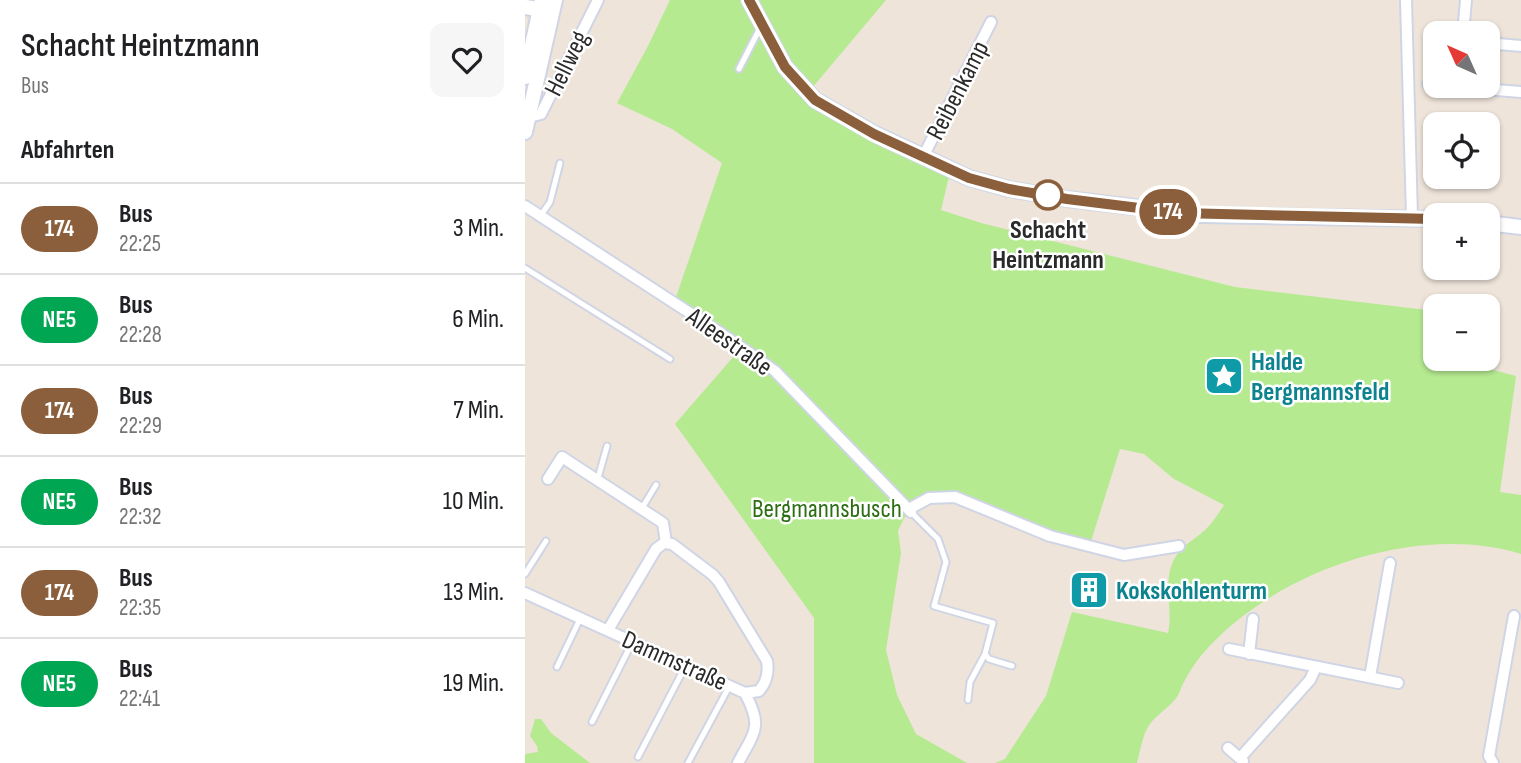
<!DOCTYPE html>
<html lang="de">
<meta charset="utf-8">
<style>
body{margin:0;font-family:"Sofia Sans Condensed",sans-serif;background:#f6f6f6;color:#202124;height:100vh;display:flex;flex-direction:column;font-size:26px;white-space:nowrap}
*{box-sizing:border-box;margin:0}
p{font-size:23px;color:#757577}
.icon{flex:none;width:38px;height:38px;fill:none;stroke:currentColor;stroke-width:2;stroke-linecap:round;stroke-linejoin:round}
.map{position:relative;flex:1;overflow:hidden}
.details{display:flex;flex-direction:column;background:#fff;width:525px}
.details>*{flex:none}
.badge{padding:0 14px;border-radius:23px;font-size:24px;line-height:46px}
.needle{width:46px;rotate:315deg}
.buttons{position:absolute;left:898px;top:21px;display:grid;gap:14px}
.buttons a{display:grid;place-items:center;width:77px;height:77px;border-radius:14px;background:#fff;box-shadow:0 2px 5px #0004;font-size:35px}
.map>.badge{position:absolute;translate:-50% -50%;box-shadow:0 0 0 4px #fff}
h2{padding:0 21px;font-size:26px;line-height:63px}
.round{display:grid;place-items:center;flex:none;width:74px;height:74px;border-radius:14px;background:#f6f6f6}
.headline{display:flex;align-items:center;justify-content:space-between;height:119px;padding:0 21px}
h1{font-size:33px;font-weight:600;line-height:52px}
ul{padding:0;list-style:none}
li{display:flex;align-items:center;gap:21px;height:91px;padding:0 21px;border-top:2px solid #e0e0e0}
li div{flex:1}
li b{display:block;font-size:26px}
li em{font-style:normal}
li .badge{min-width:77px;font-weight:700;text-align:center}
main{display:flex;flex:1;min-height:0}
.map>svg:first-child{display:block}
</style>
<main>
<section class="details">
<div class="headline"><div><h1>Schacht Heintzmann</h1><p>Bus</p></div><a class="round"><svg class="icon" aria-label="heart" viewBox="0 0 24 24"><path d="M12 20l-8-8c-3-5 5-10 8-4 3-6 11-1 8 4z"/></svg></a></div>
<h2>Abfahrten</h2>
<ul>
<li><span class="badge" style="background:#8b5e3c;color:#fff">174</span><div><b>Bus</b><p>22:25</p></div><em>3 Min.</em></li>
<li><span class="badge" style="background:#00a651;color:#fff">NE5</span><div><b>Bus</b><p>22:28</p></div><em>6 Min.</em></li>
<li><span class="badge" style="background:#8b5e3c;color:#fff">174</span><div><b>Bus</b><p>22:29</p></div><em>7 Min.</em></li>
<li><span class="badge" style="background:#00a651;color:#fff">NE5</span><div><b>Bus</b><p>22:32</p></div><em>10 Min.</em></li>
<li><span class="badge" style="background:#8b5e3c;color:#fff">174</span><div><b>Bus</b><p>22:35</p></div><em>13 Min.</em></li>
<li><span class="badge" style="background:#00a651;color:#fff">NE5</span><div><b>Bus</b><p>22:41</p></div><em>19 Min.</em></li>
</ul>
</section>
<div class="map">
<svg width="996" height="763" viewBox="0 0 996 763">
<rect width="100%" height="100%" fill="#eee4da"/>
<!-- green -->
<path fill="#b5ea91" d="M145 0H361L282 94 273 92 279 98 283 96 425 172 416 210 456 223 710 287 910 311V359H953V366L991 376 975 492 996 495V554C892 522 751 571 680 651 672 660 664 672 659 682 656 687 655 692 652 697 644 708 630 715 623 727 617 737 615 752 612 763H470L480 759 521 696 547 612 643 633C648 611 639 588 646 567 654 544 669 542 683 527 689 521 694 512 699 505L649 479 619 454 595 449 567 538 565 553 545 548 478 521 452 507 420 500 395 506 379 518 373 531 376 553 361 650 372 695 391 734 442 763H289V618L150 424 216 348 150 300 197 163 147 129 92 103 123 46Z
M10 719H16L26 733 65 763H0V754L13 752 12 746 5 736Z"/>
<g fill="none" stroke-linecap="round" stroke-linejoin="round">
<!-- lane casing -->
<g stroke="#cfd5e5" stroke-width="9">
<path id="lane" d="M214 69 235 28
M16 215 25 202 35 163
M0 268 145 359
M73 478 82 446
M117 508 131 485
M386 512 413 539 421 562 409 606 468 623 460 654 464 659 487 666
M0 574 21 541
M32 667 55 619
M443 700 445 682 460 654
M67 722 108 641
M113 757 161 665
M163 763 205 685"/>
</g>
<!-- street casing -->
<g stroke="#cfd5e5" stroke-width="14">
<path id="street" d="M881 0 887 217
M938 33 941 0
M962 43 996 46
M903 84 910 85
M922 86 996 92
M4 117 16 114 73 0
M398 157 466 22
M0 206 191 330 250 371 386 512
M23 479 37 457 138 523 141 543
M384 509 404 498 430 497 525 536 599 555 654 546
M0 593 220 693 234 691C242 682 244 673 242 661L194 582 188 575 147 544 139 543 131 549 83 630
M704 649 873 683
M724 654 728 619
M845 677 865 563
M703 748 718 761
M715 758 785 680 791 667
M213 763C230 731 238 727 220 693
M968 763 964 756 989 616"/>
</g>
<!-- secondary casing -->
<g stroke="#cfd5e5" stroke-width="18">
<path id="secondary" d="M224 0 260 67 290 100 350 134 444 178 484 189 542 199 676 215 910 219
M0 7 23 11
M0 77 17 0
M0 132 30 0
M962 223 996 227"/>
</g>
<!-- lane -->
<use href="#lane" stroke="#fff" stroke-width="5"/>
<!-- street -->
<use href="#street" stroke="#fff" stroke-width="10"/>
<!-- secondary -->
<use href="#secondary" stroke="#fff" stroke-width="14"/>
</g>
<g fill="none" stroke-linecap="round" stroke-linejoin="round">
<!-- line casing -->
<g stroke="#fff" stroke-width="16">
<path id="line" d="M224 0 260 67 290 100 349 134 444 178 484 189 542 199 654 213 910 219"/>
</g>
<!-- line -->
<use href="#line" stroke="#8b5e3c" stroke-width="10"/>
</g>
<!-- icons -->
<defs>
<g id="sight-square" transform="scale(2.0125)"><rect x="-9" y="-9" width="18" height="18" rx="4" fill="#0f9aa8" stroke="#fff"/><path d="M0-6L1.8-2.2L6-1.7L2.9 1.2L3.7 5.4L0 3.3L-3.7 5.4L-2.9 1.2L-6-1.7L-1.8-2.2Z" fill="#fff"/></g>
<g id="building-square" transform="scale(2.0125)"><rect x="-9" y="-9" width="18" height="18" rx="4" fill="#0f9aa8" stroke="#fff"/><path d="M-4-6H4V6H1V3H-1V6H-4ZM-2.5-4.3h1.7v1.8h-1.7ZM.8-4.3h1.7v1.8H.8ZM-2.5-1h1.7V.8h-1.7ZM.8-1h1.7V.8H.8Z" fill="#fff"/></g>
</defs>
<g fill-rule="evenodd">
<use href="#sight-square" x="699" y="376"/>
<use href="#building-square" x="564" y="590"/>
</g>
<!-- markers -->
<circle fill="#fff" stroke="#8b5e3c" stroke-width="3.5" cx="523" cy="195" r="14"/>
<g text-anchor="middle" stroke-width="5" stroke-linejoin="round" paint-order="stroke">
<!-- street labels -->
<g font-size="26" fill="#2a2a2a" stroke="#fff">
<text transform="translate(41 63) rotate(-64)" y="9">Hellweg</text>
<text transform="translate(432 90) rotate(-63)" y="9">Reibenkamp</text>
<text transform="translate(205 341) rotate(35)" y="9">Alleestraße</text>
<text transform="translate(150 660) rotate(24)" y="9">Dammstraße</text>
</g>
<!-- stop labels -->
<g font-size="26" font-weight="bold" fill="#2a2a2a" stroke="#fff">
<text x="523" y="238">Schacht<tspan x="523" dy="30">Heintzmann</tspan></text>
</g>
<!-- culture labels -->
<g font-size="26" font-weight="bold" fill="#0d838f" stroke="#fff" text-anchor="start">
<text x="726" y="370">Halde<tspan x="726" dy="30">Bergmannsfeld</tspan></text>
<text x="591" y="599">Kokskohlenturm</text>
</g>
<!-- park labels -->
<g font-size="26" fill="#2b6e13" stroke="#fff">
<text x="302" y="517">Bergmannsbusch</text>
</g>
</g>
</svg>
<div class="buttons">
<a><svg class="needle" viewBox="-14 -14 28 28"><path d="M0-13l5 13h-10z" fill="#e53935"/><path d="M0 13l5-13h-10z" fill="#757577"/></svg></a>
<a><svg class="icon" aria-label="locate" viewBox="0 0 24 24"><circle cx="12" cy="12" r="6"/><path d="M12 2v4M12 18v4M2 12h4M18 12h4"/></svg></a>
<a>+</a>
<a>−</a>
</div>
<b class="badge" style="left:643px;top:212px;background:#8b5e3c;color:#fff">174</b>
</div>
</main>
